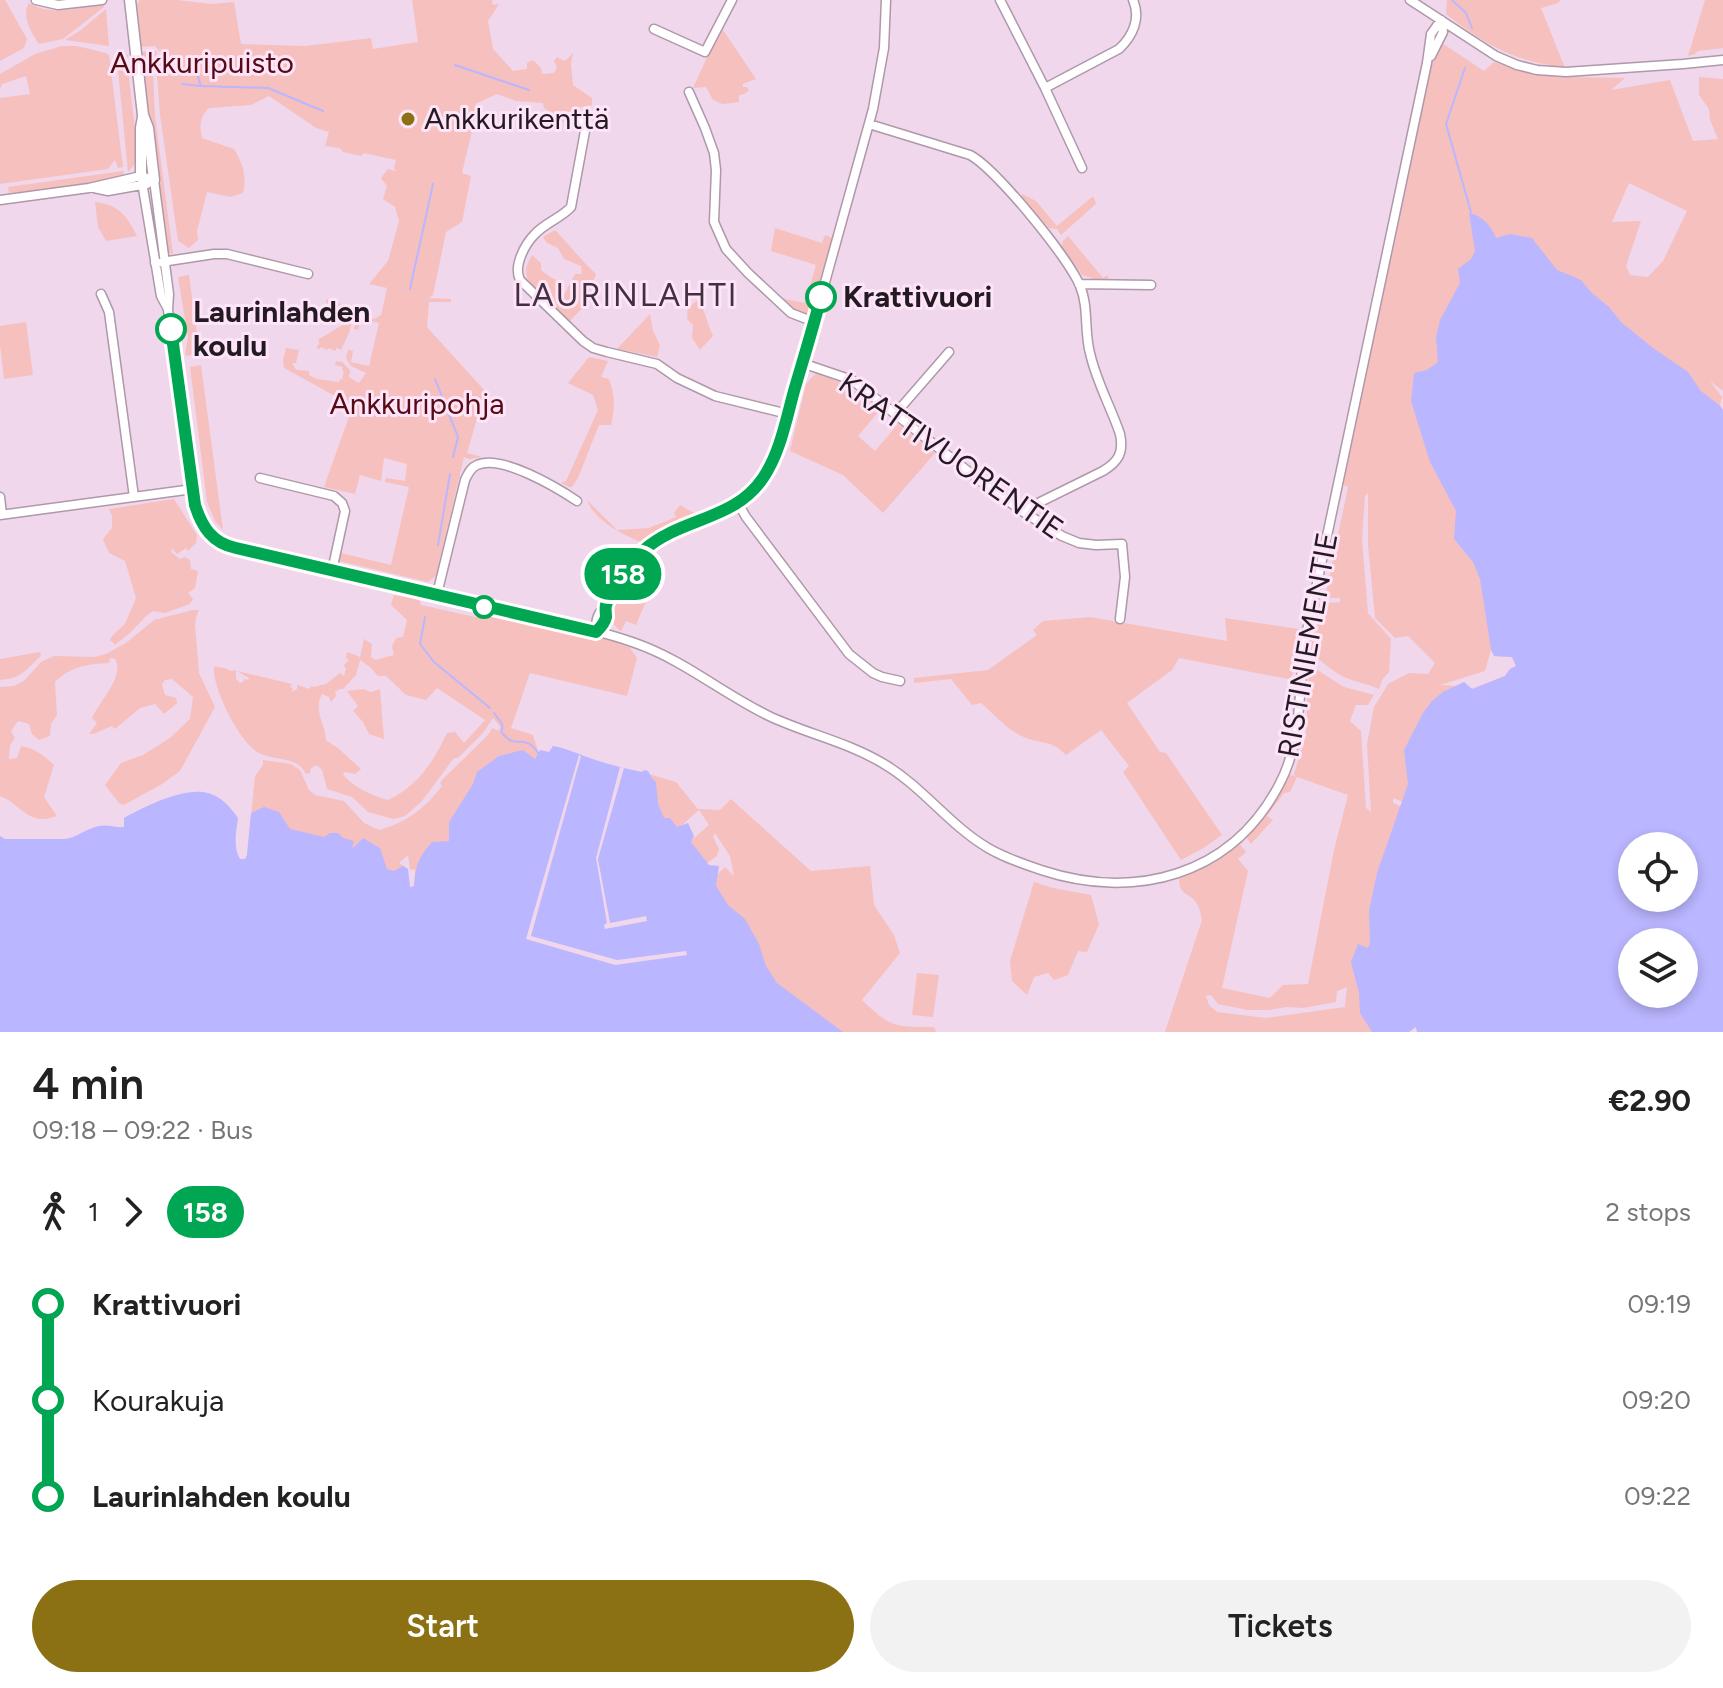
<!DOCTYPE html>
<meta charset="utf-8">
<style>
body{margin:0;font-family:Figtree,sans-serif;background:#f2f2f2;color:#222;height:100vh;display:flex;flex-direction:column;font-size:30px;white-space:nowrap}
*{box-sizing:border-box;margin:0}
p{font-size:26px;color:#767676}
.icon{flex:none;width:44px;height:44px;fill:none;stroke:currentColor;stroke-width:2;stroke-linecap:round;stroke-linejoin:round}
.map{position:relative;height:1032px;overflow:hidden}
.drawer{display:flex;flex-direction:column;background:#fff;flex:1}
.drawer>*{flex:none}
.badge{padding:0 16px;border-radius:26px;font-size:28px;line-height:52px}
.fabs{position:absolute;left:1618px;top:832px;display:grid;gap:16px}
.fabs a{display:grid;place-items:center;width:80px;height:80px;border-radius:50%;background:#fff;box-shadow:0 4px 12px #0003;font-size:40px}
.map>.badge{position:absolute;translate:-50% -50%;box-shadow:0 0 0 4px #fff}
.legs{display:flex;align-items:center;gap:12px;height:88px;padding:0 32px;font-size:26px}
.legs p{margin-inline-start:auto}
.summary{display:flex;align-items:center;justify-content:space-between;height:136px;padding:0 32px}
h1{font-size:44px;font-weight:600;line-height:60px}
.action{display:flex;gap:16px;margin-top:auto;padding:16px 32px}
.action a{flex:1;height:92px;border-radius:48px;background:#8b7114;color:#fff;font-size:32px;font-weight:600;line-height:92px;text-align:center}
.action a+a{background:#f2f2f2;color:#222}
ul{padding:0 32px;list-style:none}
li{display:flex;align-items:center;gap:28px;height:96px;font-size:30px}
li i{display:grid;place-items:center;width:12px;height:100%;margin:0 10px;background:currentColor}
li i::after{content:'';width:20px;height:20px;margin:-10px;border:6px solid;border-radius:50%;background:#fff}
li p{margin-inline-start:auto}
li:first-child i{background:linear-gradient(#0000 50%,currentColor 0)}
li:last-child i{background:linear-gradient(currentColor 50%,#0000 0)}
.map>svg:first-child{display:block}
</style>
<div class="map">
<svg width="1723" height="1032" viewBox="0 0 1723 1032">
<rect width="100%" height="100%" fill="#f0d7eb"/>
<!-- green -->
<path fill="#f6c0be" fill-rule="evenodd" d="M0 0H5L27 39 24 48 0 61Z
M140 0H178L211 4 234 2 241 44 306 46 371 38 373 49 418 42 412 0H492L493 5 499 4 488 21 493 49 513 71 527 69V63L533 60 541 68 542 74 554 73 557 67 554 61 557 57 565 61 573 53 571 64 573 85 592 98V105L575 108 565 123 544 108 543 103 516 101 497 94 475 104 478 106 462 173 471 176 462 222 446 232 433 295 429 298 451 299V302H429L427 327 485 391 467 453 482 457 469 459 464 457 436 576 428 582 339 561 341 553 391 565 409 487 385 482 386 478 405 481 407 464 384 458 381 481 360 475 355 494 324 487 350 414 346 402 284 368 283 360 286 348 299 350 296 363H292L296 370 309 371V375L317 379 339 382 340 379 342 380 344 371H342L343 367 335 365 336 361 340 362 341 361 350 370 349 377 359 383 366 373 351 366 346 358 348 350 353 351 351 362 369 366 379 323 361 319 358 330 354 329 359 310 363 316 374 319 381 315 387 288 369 284 388 261 399 221 395 207 383 199 387 186 381 178 388 169 396 171 394 168 396 160 364 153 361 156 343 152 340 148 325 146 329 132 316 128 269 96 251 105 209 108C200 117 199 125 202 138L234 149C243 164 247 176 243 193L231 197 207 192 197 231 198 240 189 248 178 241 160 115 157 75 161 53 155 46 140 47 137 4Z
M1447 0H1561L1558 3 1541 8 1565 68C1512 60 1487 46 1446 14Z
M1705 0H1723V48L1698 51 1695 54 1688 56Z
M29 3C51 16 75 9 98 4L103 5 104 7 63 39 39 44C31 33 21 15 29 3Z
M106 9 109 46 65 40 81 30Z
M723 30 756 79 743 84V87H747L749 90 744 94 739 95V102L722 104 713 100 706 87 693 88 708 55Z
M1442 43 1484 71 1494 62 1536 74 1572 77 1625 78 1611 90 1670 80 1693 141 1718 139 1710 120 1709 109 1699 95V77L1723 79V391L1710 381 1722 397 1720 405 1723 410 1607 541 1419 808 1393 798V803L1414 812 1417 1032 1416 1027 1409 1032H1165L1202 920C1200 913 1200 906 1194 900 1185 891 1180 895 1179 879L1217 860 1239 843 1246 852 1238 859 1248 871 1222 988 1270 998 1283 985 1308 984 1334 850 1348 795 1297 777 1290 792 1284 793 1267 816 1273 820 1251 844 1246 837 1265 815 1289 775 1295 776 1294 774 1306 736 1308 664 1344 687 1374 695 1368 705H1356L1350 721 1361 731 1366 808 1371 812 1367 744 1374 707 1388 684 1409 673 1428 674 1435 663 1408 636 1395 638 1375 618 1368 545V493L1365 496 1362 539 1368 613 1391 639 1389 672 1382 680 1379 689C1368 684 1357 682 1346 678 1332 672 1319 659 1307 649L1320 618 1318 608 1319 604 1340 602V598H1325L1348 487 1344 485 1343 482 1432 61ZM1629 183 1687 211 1663 261 1648 277 1630 275 1626 266 1641 221 1612 222ZM1491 650 1494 656 1512 657 1516 666 1510 669 1505 676 1472 689 1464 682 1457 686 1440 685 1485 671ZM1347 987 1345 1007 1266 1018 1217 1012 1209 1005 1206 996 1211 995 1218 1004 1248 1010H1269L1287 1007 1303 1008 1336 1002 1337 991Z
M62 46H77L106 53 109 55 123 167 118 168 115 160 108 169 0 184V98L30 94 26 76 2 84 0 89V74L35 54Z
M157 51 153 73 155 116 173 254 169 253 166 249 141 52Z
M121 55H128L127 61 138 155 134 165 128 172 117 60Z
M123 171 124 174 121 177 71 187 9 193 8 187Z
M1022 194 1036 201 1057 226 1092 197H1094L1096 204 1061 235 1057 229 1049 228 1021 198Z
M95 202C118 204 127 216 137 236L106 241 98 227Z
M775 228 822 243 825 235 832 238 811 314 807 317 798 314 780 298 805 303 816 265 771 251Z
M555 230C569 245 581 260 596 274L584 306 570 321 528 280C524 270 527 264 532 255L541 263V270L550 277 563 283 562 291 565 293 575 274H582L581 266 564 259 558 248 547 243 543 237Z
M1068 236 1103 278 1108 275V280L1093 281 1092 278 1082 275 1062 246 1063 241Z
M189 275 199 349 221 347V350L187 356 185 354 188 337 178 277Z
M327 299 341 304 351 310 350 320 352 321 349 333 341 350 337 348 335 351 329 348 327 350 321 347 320 349 316 348 320 342H318L319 339 346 323 349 313 348 309 339 307 338 309 334 308V305L326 303Z
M698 300C706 312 707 323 713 336L700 350 692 338 693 325 687 319 688 308Z
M650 314 653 331 660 345 657 357 617 349Z
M26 322 33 375 4 379 0 345V326Z
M589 357 608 361 601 377 609 379C615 396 615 407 611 425H599L578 478 572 487H569L561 483 566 481 598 410 593 395 568 383Z
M201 365 223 530 215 521 207 502 190 367Z
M816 373C843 382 858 392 880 410L858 436 875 451 898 424 935 453 883 513 843 475 790 451 806 384Z
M174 499 197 535 196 543 188 551 186 548 177 554 172 548 171 552 180 559 185 557 190 560 191 569 198 571 195 588 188 593 193 599 190 604 165 613 153 611 146 616 131 632 115 645 110 640 112 636 125 624 136 598 125 561 109 553 103 539 112 528V516L109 509Z
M587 500 617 530 649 528 676 517 674 513 680 505 694 513 703 514C683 522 662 529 644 543 623 535 596 522 587 500Z
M623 589 647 599 636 625 626 621 621 631C604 621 616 603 623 589Z
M394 595 419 599 421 605 475 617 504 616 571 635 580 633 628 645 637 658 627 696 530 673 511 728 533 735 539 754 414 886 415 869 410 870 408 855 399 863 408 869 394 883 247 855 255 776 263 765V760L291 764 300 770 309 790 315 795 344 801 364 823 379 830C407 822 424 809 442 786L440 783 443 779 488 735 492 728 499 731 500 726 493 718 483 733 458 758H454L422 801 405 816 393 819 368 812 352 797 327 789 322 770 317 765 311 768 310 773 306 774C297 756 277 761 261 754 241 747 211 686 214 666L227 669 231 671 236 670V679L240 683 244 681V679L248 680 249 678 237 671 292 684 290 687 293 688 292 692 297 689V685L310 689 311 686 314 687 326 684 340 673 344 676 346 668 343 666 349 660 346 658 347 652 360 657 364 639 372 644 371 657 375 660 394 655 392 646 396 638 403 637 407 620 391 605ZM360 660 370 667 378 676H386L406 695 426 700 437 688 485 720 464 743 455 732 447 733C433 762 418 786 388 800 370 795 355 788 343 775L345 772 355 774 361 769 339 749 326 740C325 723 313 711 322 694L329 697 331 702 336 696 335 692 340 689H343L356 675Z
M193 610H199L196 617 195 625 199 673 215 707 180 771 162 784 124 805 119 803 105 785 121 763 143 755 170 738 190 719 193 697 172 679 165 680 162 684 165 695 176 698 177 703 164 714 155 704 140 708 115 729 112 726 93 734H89L97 723 92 718C99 702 125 676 115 659L110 658 109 663C87 664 70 667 55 682L57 715 51 724 50 736 39 740 32 734 29 724 18 721 11 731 15 738 10 745 9 759 17 758 21 746C35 748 44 756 54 765L44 797 57 816C28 827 23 805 0 796V687L14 686 24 681 41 662 54 656 94 657 106 654 126 643 154 620Z
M1090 617 1227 641 1225 618 1299 629 1292 676 1288 679 1179 658 1172 670 1127 703 1160 752 1166 753 1222 835 1205 847 1181 860 1123 772 1129 766 1101 730 1066 755C1050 739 1045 745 1026 738 1009 732 994 714 981 703L972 705 951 679 914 683V678L988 670 1037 635 1033 630 1043 621Z
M40 652 41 656C25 670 23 678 0 680V659Z
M363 689 371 692 380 689 384 739 369 734 363 722 353 711 358 706 347 691Z
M649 774 676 782 698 809 720 810 731 799 811 871 870 866 874 905 894 935 900 953 862 1000C891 1028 895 1027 934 1027L936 1032H809L709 883 725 867 734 876 730 856 715 833 713 837 719 849 717 856 703 866 683 848 709 825 699 810 662 843Z
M1034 882 1053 888 1091 895 1099 924 1087 952 1078 951 1068 975 1054 980 1048 973 1034 977 1027 995 1012 981 1010 961Z
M917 973 939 975 933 1017 912 1015Z"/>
<!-- water -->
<path fill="#bab6ff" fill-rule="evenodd" d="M1469 213C1482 215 1491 226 1496 238L1510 234 1532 238 1557 270 1581 280 1592 293 1609 307 1621 322 1653 348 1688 372 1701 391 1719 405 1723 410V1032H1417L1416 1027 1409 1032H1372L1360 1013 1359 993 1351 962 1358 944 1368 948 1370 943 1369 911 1377 873 1408 784 1404 750 1423 713 1432 701 1443 692 1464 682 1472 689 1505 676 1510 669 1516 666 1512 657 1494 656 1491 649 1480 579 1473 562 1454 539 1456 511 1430 462 1411 401 1414 373 1427 370 1438 362 1436 337 1440 320 1460 283 1458 269 1471 259 1475 251ZM1632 846H1684V898H1632ZM1632 942H1684V994H1632Z
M553 746C564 748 574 752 584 756 603 763 622 768 642 772L644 770 648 771 652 778 656 782 658 804 664 818H670L677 827 688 823 694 836 691 842 709 865 719 866 716 886 728 905 745 919 759 944 766 966 777 983 843 1032H0V836L5 839C24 839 44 839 63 839 76 839 86 828 99 826 108 824 115 828 124 827V818C143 807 180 789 203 792 219 794 230 806 238 818 236 832 233 847 240 859H245L247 855 251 813 264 807 279 812 290 829 324 837 330 833H338L343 838 354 841 352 849 363 838 380 848 387 869 394 871 403 866 408 869 410 887 414 886C416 865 418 858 432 842L449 841V822L473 784 477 772 499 756 523 750 535 759 540 750 549 752Z"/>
<!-- pier -->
<path fill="#f0d7eb" d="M579 755 581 756 531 936 617 960 686 951 687 955 615 965 526 939Z
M620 767 624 768 598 859 610 923 646 916 647 921 605 929 604 925 607 923 596 858Z"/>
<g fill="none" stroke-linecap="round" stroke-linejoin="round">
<!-- stream -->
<path stroke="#bab6ff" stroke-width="2" d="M1452 0 1466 13 1472 28
M455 65 529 90
M195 67 201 86 268 88 323 111
M1465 68 1446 124 1471 212
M182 84 201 86
M410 289 433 184
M435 379 458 437 453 457
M438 545 450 474
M425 617 420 644 434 662 490 708
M494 713C495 715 501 722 502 724 504 733 498 729 505 736 516 749 526 733 538 753"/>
<!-- minor casing -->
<g stroke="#af98aa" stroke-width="11">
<path id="minor" d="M36 0 58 5 102 0
M1000 0 1045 88 1119 49C1133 36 1141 18 1133 0
M1410 0 1496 56 1517 65 1537 70 1566 72 1683 64 1723 60
M654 29 705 52 732 0
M1431 56 1443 32 1441 20
M1045 88 1082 168
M689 92 705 128 714 153 716 170 714 222 726 249 748 273 791 313 814 322
M582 118 585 131 571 207C561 218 545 223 535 234 525 244 513 266 520 280L583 341 593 348 607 352 657 364 677 378 715 396 788 414
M869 124 970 155C995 168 1069 258 1080 286 1089 307 1084 332 1090 353 1096 381 1111 407 1120 434 1124 453 1118 462 1103 471L1022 511
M141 176 161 296 168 309
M154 180 169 294 168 310 195 505C200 523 208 537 225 546 312 566 399 586 486 607 535 619 587 626 635 643 684 660 723 694 769 716 807 734 848 742 884 764 923 787 949 825 988 848 1005 858 1023 864 1041 870 1135 901 1231 876 1279 785 1306 735 1296 679 1308 626 1348 438 1386 250 1427 63L1431 34 1441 20
M94 188 108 191 147 184
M0 200 89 188 141 176 154 180
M155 263 214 254H227L308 274
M1079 284 1151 285
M101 294 109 312 134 497
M802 363 852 380 983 483 1022 511 1062 536 1079 543 1096 545 1122 544 1125 577 1120 619
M896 413 949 352
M260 478 334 496 342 503 345 511 332 571
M0 497 2 514
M738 503 746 517 849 654 873 673 882 677 900 681
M0 515 193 489
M437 594 465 480C468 474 470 468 477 465 501 454 556 487 577 501
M596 632C596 622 596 615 604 608 618 582 632 556 658 540 705 509 744 520 773 460L814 322 873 109 884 48 886 0
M596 632 605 621 604 608"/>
</g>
<!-- major casing -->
<g stroke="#af98aa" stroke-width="13">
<path id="major" d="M130 0 143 115 148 128 154 180
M141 176V128L143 117"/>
</g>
<!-- minor -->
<use href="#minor" stroke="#fff" stroke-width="8"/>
<!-- major -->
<use href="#major" stroke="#fff" stroke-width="10"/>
</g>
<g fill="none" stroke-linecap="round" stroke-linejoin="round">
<!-- line-1 casing -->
<g stroke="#fff" stroke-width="18">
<path id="line-1" d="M171 329 195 505C202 527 212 543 236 548L596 632C600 628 605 623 606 617 606 613 605 609 606 605 613 585 628 564 644 550 682 517 734 521 763 478 780 453 786 420 794 391 803 360 813 328 821 297"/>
</g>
<!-- line-1 -->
<use href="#line-1" stroke="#00a651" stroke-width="12"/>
</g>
<!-- markers -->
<circle fill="#8b7114" stroke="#fee4f8" stroke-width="3" cx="408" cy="119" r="8"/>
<g fill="#fff" stroke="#00a651" stroke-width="4">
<circle cx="821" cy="297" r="14"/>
<circle cx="171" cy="329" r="14"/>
<circle cx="484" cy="607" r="10"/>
</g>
<g text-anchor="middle" stroke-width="6" stroke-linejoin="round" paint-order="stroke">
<!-- park labels -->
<g font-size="30" fill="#560b14" stroke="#fee4f8">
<text x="202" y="73">Ankkuripuisto</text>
<text x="417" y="414">Ankkuripohja</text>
</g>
<!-- poi labels -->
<g font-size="30" fill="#241b22" stroke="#fee4f8" text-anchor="start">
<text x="424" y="129">Ankkurikenttä</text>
</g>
<!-- stop labels -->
<g font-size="30" font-weight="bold" fill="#241b22" stroke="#fee4f8" text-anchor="start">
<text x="843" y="307">Krattivuori</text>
<text x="193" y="322">Laurinlahden<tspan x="193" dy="34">koulu</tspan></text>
</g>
<!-- street labels -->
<g font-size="30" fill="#241b22" stroke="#fee4f8">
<text transform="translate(951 456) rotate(35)" y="10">KRATTIVUORENTIE</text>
<text transform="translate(1308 645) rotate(-80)" y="10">RISTINIEMENTIE</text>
</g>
<!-- neighbourhood labels -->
<g font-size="32" letter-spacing="2" fill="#43303f" stroke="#fee4f8">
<text x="626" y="306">LAURINLAHTI</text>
</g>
</g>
</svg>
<div class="fabs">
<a><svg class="icon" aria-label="locate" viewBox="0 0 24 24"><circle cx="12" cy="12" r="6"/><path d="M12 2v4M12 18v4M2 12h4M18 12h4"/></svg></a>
<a><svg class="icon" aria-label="layers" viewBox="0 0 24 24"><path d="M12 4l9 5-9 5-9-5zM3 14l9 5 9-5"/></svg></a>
</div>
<b class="badge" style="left:623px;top:574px;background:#00a651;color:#fff">158</b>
</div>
<section class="drawer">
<div class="summary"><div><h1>4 min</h1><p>09:18 – 09:22 · Bus</p></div><b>€2.90</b></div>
<div class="legs"><svg class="icon" aria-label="walk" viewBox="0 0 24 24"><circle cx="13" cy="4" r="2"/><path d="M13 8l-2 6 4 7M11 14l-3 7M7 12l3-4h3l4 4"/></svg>1<svg class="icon" aria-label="forward" viewBox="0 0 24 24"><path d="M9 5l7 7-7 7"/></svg><b class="badge" style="background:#00a651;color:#fff">158</b><p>2 stops</p></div>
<ul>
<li><i style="color:#00a651"></i><b>Krattivuori</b><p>09:19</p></li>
<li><i style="color:#00a651"></i><span>Kourakuja</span><p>09:20</p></li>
<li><i style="color:#00a651"></i><b>Laurinlahden koulu</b><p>09:22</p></li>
</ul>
<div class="action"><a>Start</a><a>Tickets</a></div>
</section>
